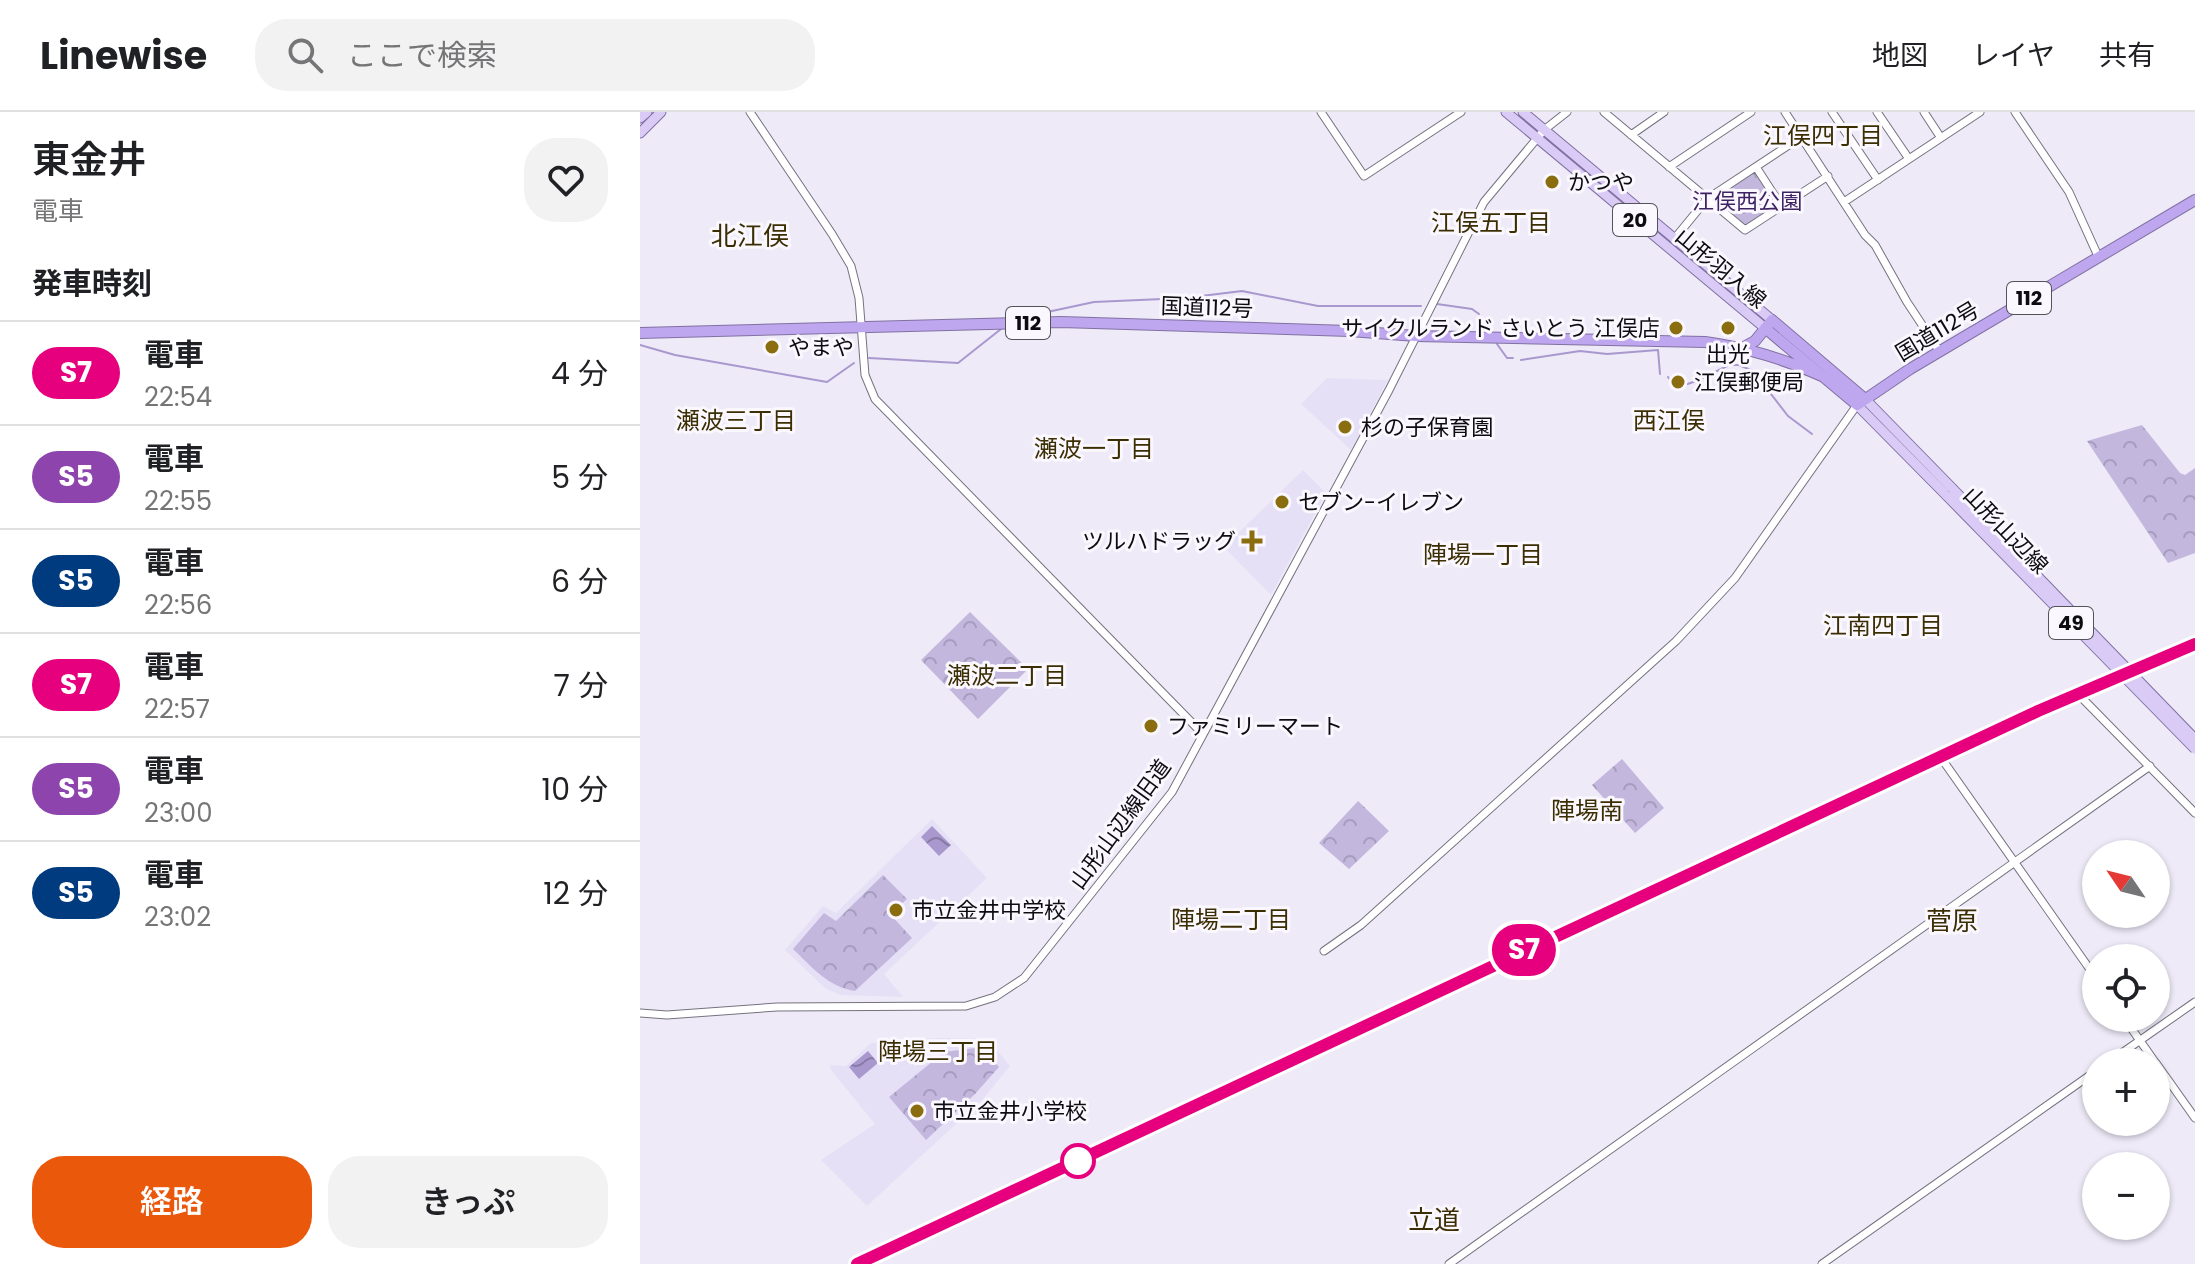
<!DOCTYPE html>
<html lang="ja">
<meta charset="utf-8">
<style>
body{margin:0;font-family:Poppins,"Noto Sans JP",sans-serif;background:#f2f2f2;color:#202124;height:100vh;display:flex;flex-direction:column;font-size:30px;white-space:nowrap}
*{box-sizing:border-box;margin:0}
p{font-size:26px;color:#757577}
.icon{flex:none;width:44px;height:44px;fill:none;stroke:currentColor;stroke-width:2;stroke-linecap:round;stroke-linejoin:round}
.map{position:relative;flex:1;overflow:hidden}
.details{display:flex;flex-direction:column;background:#fff;width:640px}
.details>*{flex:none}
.badge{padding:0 16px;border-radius:26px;font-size:28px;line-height:52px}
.needle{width:52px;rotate:305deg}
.controls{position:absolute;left:1442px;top:728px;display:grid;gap:16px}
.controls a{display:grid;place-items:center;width:88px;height:88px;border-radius:50%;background:#fff;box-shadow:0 2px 6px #0004;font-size:40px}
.map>.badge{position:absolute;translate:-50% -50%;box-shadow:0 0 0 4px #fff}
h2{padding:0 32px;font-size:30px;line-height:72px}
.round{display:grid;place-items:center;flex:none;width:84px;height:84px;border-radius:32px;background:#f2f2f2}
.overview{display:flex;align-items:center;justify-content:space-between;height:136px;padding:0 32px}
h1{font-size:38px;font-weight:600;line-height:60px}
.button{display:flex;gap:16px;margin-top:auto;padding:16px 32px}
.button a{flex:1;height:92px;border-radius:32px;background:#ea580c;color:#fff;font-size:32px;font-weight:600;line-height:92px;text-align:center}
.button a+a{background:#f2f2f2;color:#202124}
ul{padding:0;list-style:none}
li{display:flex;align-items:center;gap:24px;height:104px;padding:0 32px;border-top:2px solid #e0e0e0}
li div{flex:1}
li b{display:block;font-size:30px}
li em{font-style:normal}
li .badge{min-width:88px;font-weight:700;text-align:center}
header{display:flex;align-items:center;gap:48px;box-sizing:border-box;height:112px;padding:0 40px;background:#fff;border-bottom:2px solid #e0e0e0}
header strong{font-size:38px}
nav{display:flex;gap:44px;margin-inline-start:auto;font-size:28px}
.search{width:560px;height:72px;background:#f2f2f2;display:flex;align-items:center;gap:20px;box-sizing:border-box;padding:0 28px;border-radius:32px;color:#757577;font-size:30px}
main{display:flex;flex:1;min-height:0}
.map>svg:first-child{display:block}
</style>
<header>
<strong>Linewise</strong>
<div class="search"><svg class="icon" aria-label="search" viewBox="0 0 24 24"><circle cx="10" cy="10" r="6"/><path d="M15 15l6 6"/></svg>ここで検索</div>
<nav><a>地図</a><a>レイヤ</a><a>共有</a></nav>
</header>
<main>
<section class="details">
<div class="overview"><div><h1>東金井</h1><p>電車</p></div><a class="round"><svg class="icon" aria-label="heart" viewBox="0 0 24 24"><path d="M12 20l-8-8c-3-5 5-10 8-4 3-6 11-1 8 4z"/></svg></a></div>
<h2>発車時刻</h2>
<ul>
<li><span class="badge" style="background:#e6007e;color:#fff">S7</span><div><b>電車</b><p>22:54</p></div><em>4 分</em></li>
<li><span class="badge" style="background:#8e44ad;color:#fff">S5</span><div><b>電車</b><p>22:55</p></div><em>5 分</em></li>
<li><span class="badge" style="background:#003b80;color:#fff">S5</span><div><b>電車</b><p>22:56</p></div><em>6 分</em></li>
<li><span class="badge" style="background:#e6007e;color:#fff">S7</span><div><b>電車</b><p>22:57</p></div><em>7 分</em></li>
<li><span class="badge" style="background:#8e44ad;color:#fff">S5</span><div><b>電車</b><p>23:00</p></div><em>10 分</em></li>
<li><span class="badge" style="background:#003b80;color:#fff">S5</span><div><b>電車</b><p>23:02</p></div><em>12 分</em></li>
</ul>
<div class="button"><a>経路</a><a>きっぷ</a></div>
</section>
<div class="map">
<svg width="1555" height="1152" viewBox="0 0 1555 1152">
<defs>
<pattern id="park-crowns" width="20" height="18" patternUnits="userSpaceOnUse" patternTransform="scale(2)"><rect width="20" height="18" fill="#c3b7de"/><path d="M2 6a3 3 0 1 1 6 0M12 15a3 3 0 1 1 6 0" fill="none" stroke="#a69cbd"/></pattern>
<pattern id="water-waves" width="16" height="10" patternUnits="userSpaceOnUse" patternTransform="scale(2)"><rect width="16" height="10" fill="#a998ce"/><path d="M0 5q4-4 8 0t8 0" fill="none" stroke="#887aa6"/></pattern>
</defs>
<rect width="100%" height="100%" fill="#eeeaf8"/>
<!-- built -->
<path fill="#e6e0f6" d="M687 266 748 268 711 338 661 292Z
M663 358 686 381 631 483 584 435Z
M292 707 347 766 244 862 263 885 200 883 185 876 145 838 183 794 196 801Z
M295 926 352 927 356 929V937L370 954 343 987 227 1094 181 1048 235 1012 191 958 190 953 206 954 231 931Z"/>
<!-- park -->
<path fill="url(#park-crowns)" d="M1116 55 1142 95 1105 118 1067 87Z
M1502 313 1540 361 1545 363 1555 356V441L1528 451 1447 329Z
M330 500 388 557 338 607 281 548Z
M982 647 1024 696 995 721 952 673Z
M718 689 749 719 709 757 679 731Z
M243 763 267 787 250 802 272 826 215 879C188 875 172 855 153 837L184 801 196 809Z
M343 935 359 955 335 982 286 1028 249 985 304 940Z"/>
<!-- water -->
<path fill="url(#water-waves)" d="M292 714 311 733 299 744 281 725Z
M228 939 238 951 219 967 209 955Z"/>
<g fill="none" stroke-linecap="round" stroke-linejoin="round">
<!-- stream -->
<path stroke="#a998ce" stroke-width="2" d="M797 192 832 197 839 202
M384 205 454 190 545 186 602 179 678 194H781
M857 232 867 246H873
M0 233 35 243 187 270 214 251
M229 246 318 251 361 217
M881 248 940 239 967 242 1018 238 1020 262
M1028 265 1036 276 1059 268 1089 253H1099L1113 259 1148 304 1172 322"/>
<!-- minor casing -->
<g stroke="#75727e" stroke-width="9">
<path id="minor" d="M110 0 192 122 211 154 219 186 225 263 235 287 563 622
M681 0 724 64 821 0
M964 0 1105 118 1188 64
M1145 0 1225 123 1235 133 1267 190 1300 240
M1192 0 1238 68
M1237 0 1269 47
M1284 0 1301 26
M1375 0 1429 80 1458 144
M991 23 1024 0
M1029 55 1111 0
M1116 55 1142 95
M1204 90 1340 0
M1035 126 1067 87 1161 25
M1441 585 1555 701
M1304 650 1456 866
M684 839 721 813 1036 529 1095 466 1217 293
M0 901 27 903 137 895 326 894 355 885 384 866 532 680 749 278 844 90 904 18 927 0
M1484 906 1515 950
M1469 950 1555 890
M1516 951 1555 1006
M809 1152 1510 654
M1182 1152 1456 959"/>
</g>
<!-- major casing -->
<g stroke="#8171a2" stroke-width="11">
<path id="major" d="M866 0 1125 216
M883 0 1132 208
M0 6 7 0
M0 21 21 0
M1225 287 1312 376
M1217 293 1307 384"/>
</g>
<!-- highway casing -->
<g stroke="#8171a2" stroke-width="12">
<path id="highway" d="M1125 216 1217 293 1270 257 1555 88
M0 221 421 210 710 219 776 224 1065 230C1109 236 1144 247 1184 265
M1104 235 1115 229 1132 208 1225 287"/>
</g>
<!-- minor -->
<use href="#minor" stroke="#fff" stroke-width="7"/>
<!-- major -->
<use href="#major" stroke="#d9caf6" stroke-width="9"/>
<!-- highway -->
<use href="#highway" stroke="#bfa7f0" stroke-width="10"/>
<!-- rail -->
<path stroke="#434249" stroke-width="2" stroke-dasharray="4 8" stroke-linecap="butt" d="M217 1152 1398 599 1555 532"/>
<!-- major-bridge casing -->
<g stroke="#8171a2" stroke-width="11" stroke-linecap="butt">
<path id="major-bridge" d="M1312 376 1555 627
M1307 384 1555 637"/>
</g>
<!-- major-bridge -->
<use href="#major-bridge" stroke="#d9caf6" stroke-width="9"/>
</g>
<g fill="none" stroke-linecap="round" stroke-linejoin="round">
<!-- line casing -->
<g stroke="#fff" stroke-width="18">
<path id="line" d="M217 1152 1398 599 1555 532"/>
</g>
<!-- line -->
<use href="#line" stroke="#e6007e" stroke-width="12"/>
</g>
<!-- markers -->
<g fill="#8a6d0e" stroke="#faf8fe" stroke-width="3">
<circle cx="912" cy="70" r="8"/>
<circle cx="1036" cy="216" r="8"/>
<circle cx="1088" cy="216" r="8"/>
<circle cx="132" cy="235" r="8"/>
<circle cx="1038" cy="270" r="8"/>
<circle cx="705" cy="315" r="8"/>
<circle cx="642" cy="390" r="8"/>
<path d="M608 417h8v8h8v8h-8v8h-8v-8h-8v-8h8z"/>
<circle cx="511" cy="614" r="8"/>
<circle cx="256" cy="798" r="8"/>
<circle cx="277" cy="999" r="8"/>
</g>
<circle fill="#fff" stroke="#e6007e" stroke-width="4" cx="438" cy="1049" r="16"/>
<g text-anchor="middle" stroke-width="6" stroke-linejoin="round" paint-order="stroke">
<!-- shield labels -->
<g fill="#faf8fe" stroke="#545358" stroke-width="2">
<rect x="973" y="92" width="44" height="32" rx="6"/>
<rect x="1367" y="170" width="44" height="32" rx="6"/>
<rect x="366" y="195" width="44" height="32" rx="6"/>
<rect x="1409" y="495" width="44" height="32" rx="6"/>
</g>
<g font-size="20" font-weight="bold" fill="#0d0c11">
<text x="995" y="115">20</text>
<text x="1389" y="193">112</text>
<text x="388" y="218">112</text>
<text x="1431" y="518">49</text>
</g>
<!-- poi labels -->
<g font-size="22" fill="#0d0c11" stroke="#faf8fe" text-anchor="start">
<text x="928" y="78">かつや</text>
<text x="1020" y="224" text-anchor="end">サイクルランド さいとう 江俣店</text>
<text x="148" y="243">やまや</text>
<text x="1088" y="250" text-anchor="middle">出光</text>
<text x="1054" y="278">江俣郵便局</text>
<text x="721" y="323">杉の子保育園</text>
<text x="658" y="398">セブン-イレブン</text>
<text x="596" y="437" text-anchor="end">ツルハドラッグ</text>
<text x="527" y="622">ファミリーマート</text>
<text x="272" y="806">市立金井中学校</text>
<text x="293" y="1007">市立金井小学校</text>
</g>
<!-- park labels -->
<g font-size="22" fill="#3e2364" stroke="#faf8fe">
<text x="1107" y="97">江俣西公園</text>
</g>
<!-- street labels -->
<g font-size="22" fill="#0d0c11" stroke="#faf8fe">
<text transform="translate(1081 156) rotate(40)" y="8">山形羽入線</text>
<text transform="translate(567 195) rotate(2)" y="8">国道112号</text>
<text transform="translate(1297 219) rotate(-31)" y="8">国道112号</text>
<text transform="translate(1366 418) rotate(46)" y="8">山形山辺線</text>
<text transform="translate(480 712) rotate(-54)" y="8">山形山辺線旧道</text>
</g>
<!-- neighbourhood labels -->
<g font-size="24" fill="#3c2e03" stroke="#faf8fe">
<text x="1183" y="32">江俣四丁目</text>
<text x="851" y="119">江俣五丁目</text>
<text x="96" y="317">瀬波三丁目</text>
<text x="1029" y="317">西江俣</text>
<text x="454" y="345">瀬波一丁目</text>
<text x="843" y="451">陣場一丁目</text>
<text x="1243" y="522">江南四丁目</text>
<text x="367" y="572">瀬波二丁目</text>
<text x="947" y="707">陣場南</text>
<text x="591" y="816">陣場二丁目</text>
<text x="298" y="948">陣場三丁目</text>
</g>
<!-- quarter labels -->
<g font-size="26" fill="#3c2e03" stroke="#faf8fe">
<text x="110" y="133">北江俣</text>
<text x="1312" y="818">菅原</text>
<text x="794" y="1117">立道</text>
</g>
</g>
</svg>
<div class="controls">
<a><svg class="needle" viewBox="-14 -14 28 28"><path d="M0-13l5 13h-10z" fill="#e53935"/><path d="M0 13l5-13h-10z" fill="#757577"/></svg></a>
<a><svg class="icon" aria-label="locate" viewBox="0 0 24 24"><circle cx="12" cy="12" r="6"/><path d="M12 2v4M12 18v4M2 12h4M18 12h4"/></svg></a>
<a>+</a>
<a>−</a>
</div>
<b class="badge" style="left:884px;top:838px;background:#e6007e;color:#fff">S7</b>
</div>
</main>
